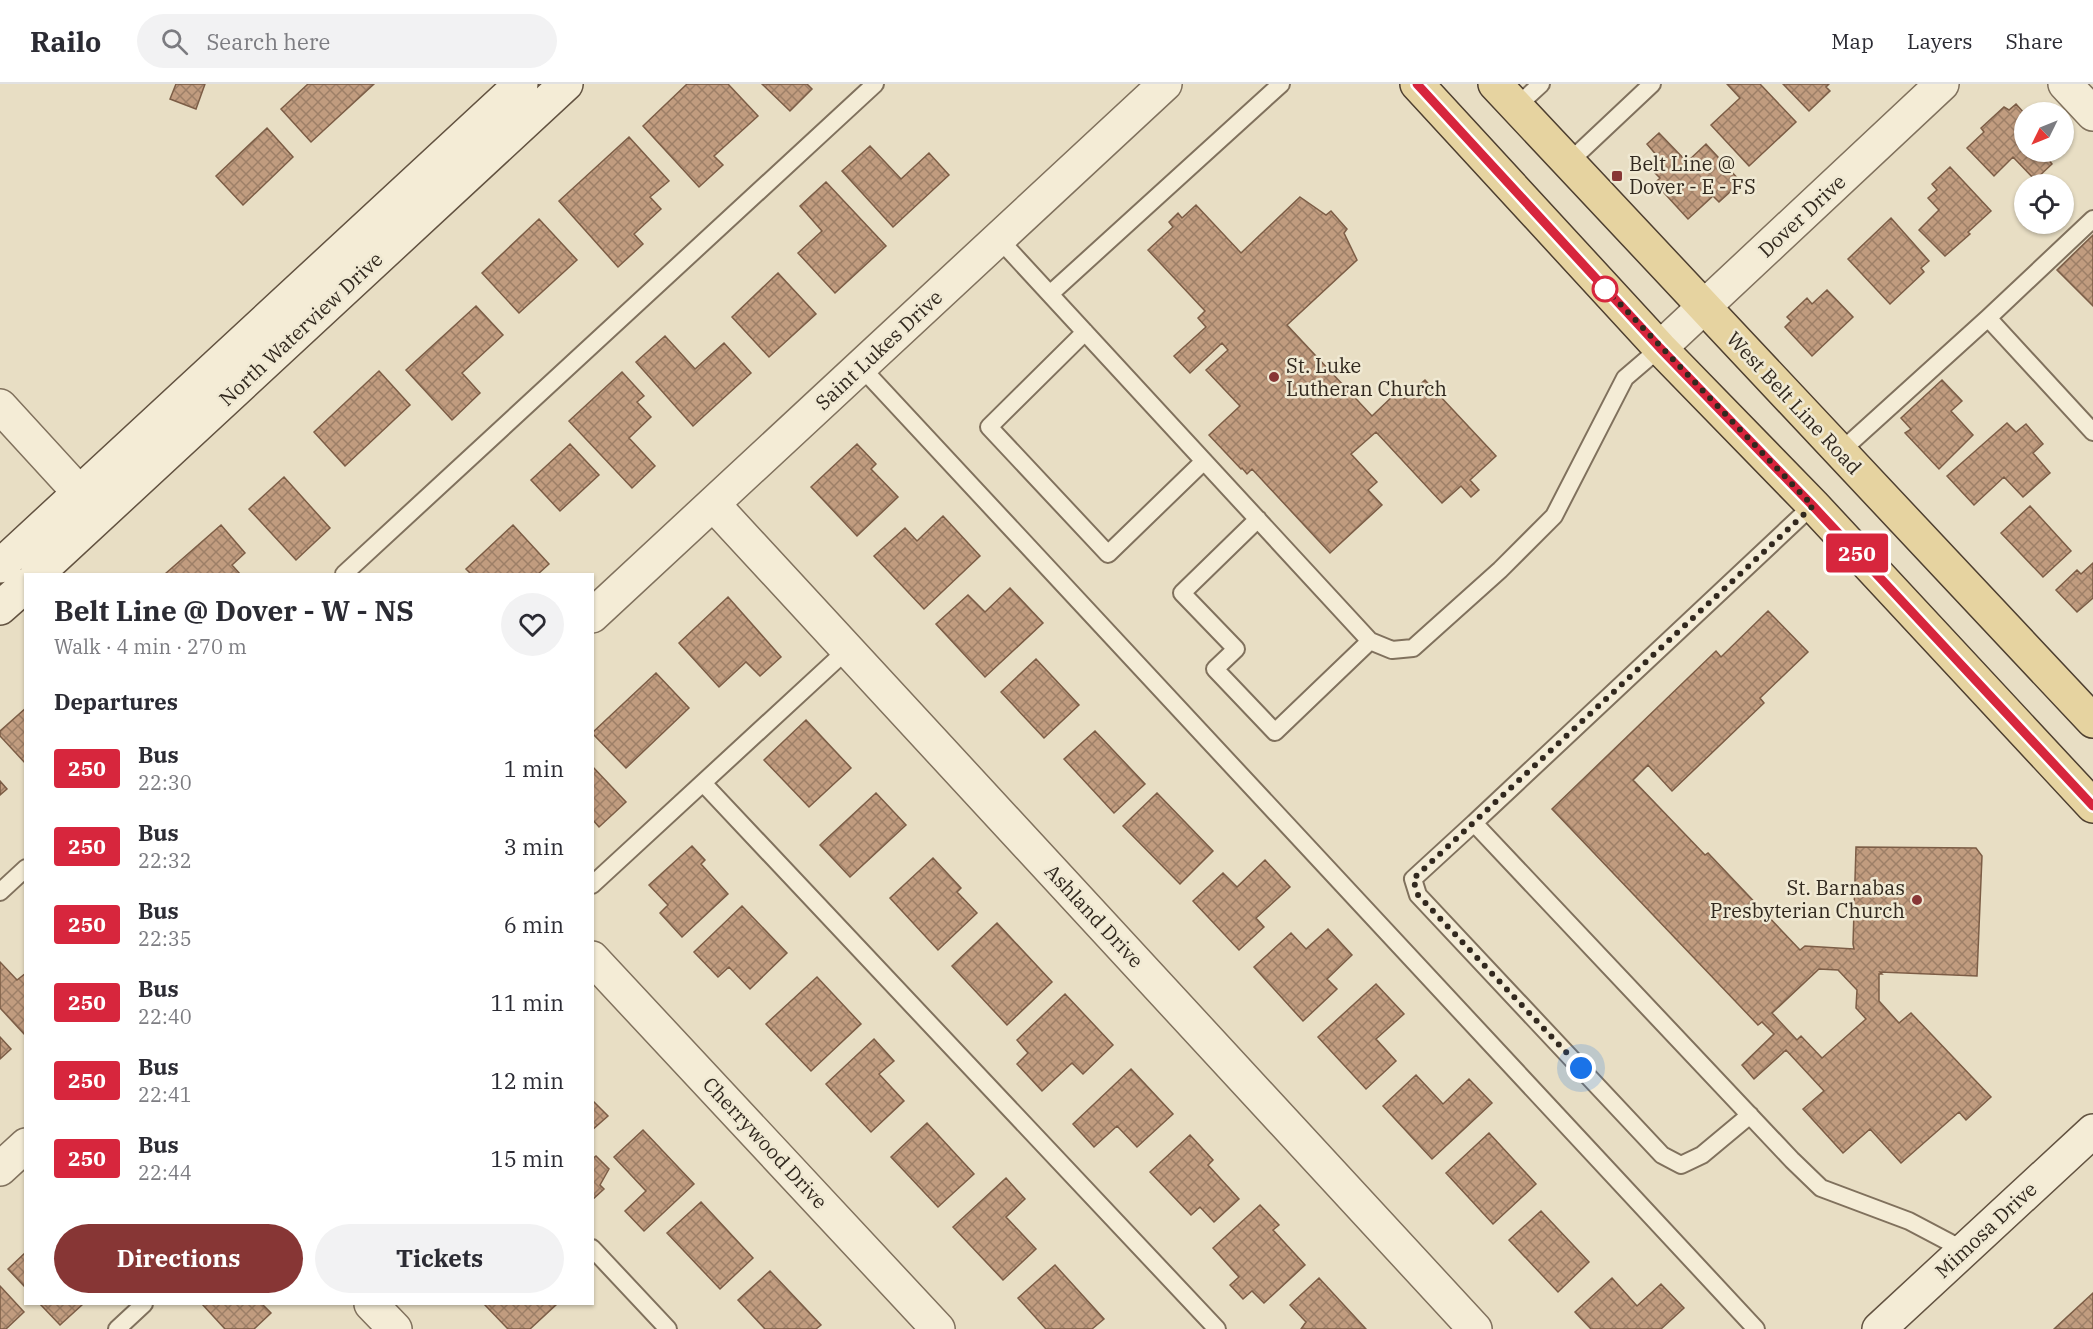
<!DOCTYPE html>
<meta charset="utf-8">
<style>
body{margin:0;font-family:"IBM Plex Serif",serif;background:#f2f2f3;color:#2b2b33;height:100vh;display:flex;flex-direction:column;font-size:22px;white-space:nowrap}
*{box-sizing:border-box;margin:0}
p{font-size:20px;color:#7c7c81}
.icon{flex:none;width:33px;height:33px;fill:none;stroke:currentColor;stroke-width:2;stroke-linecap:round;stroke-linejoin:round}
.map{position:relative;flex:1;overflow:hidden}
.side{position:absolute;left:24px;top:489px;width:570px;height:732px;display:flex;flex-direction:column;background:#fff;border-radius:0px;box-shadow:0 2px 4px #0004}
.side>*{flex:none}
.badge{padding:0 12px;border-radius:4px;font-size:21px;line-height:39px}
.needle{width:39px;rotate:227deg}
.tools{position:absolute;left:2014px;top:18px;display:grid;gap:12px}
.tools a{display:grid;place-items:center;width:60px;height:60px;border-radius:50%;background:#fff;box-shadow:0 2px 4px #0004;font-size:30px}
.you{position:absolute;width:30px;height:30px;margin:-15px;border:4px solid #fff;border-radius:50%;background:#1a73e8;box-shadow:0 0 0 9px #1a73e833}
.map>.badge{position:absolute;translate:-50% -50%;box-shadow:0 0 0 3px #fff}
h2{padding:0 30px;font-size:22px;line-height:54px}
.round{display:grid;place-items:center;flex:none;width:63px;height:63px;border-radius:32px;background:#f2f2f3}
.head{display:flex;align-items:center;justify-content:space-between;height:102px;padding:0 30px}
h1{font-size:28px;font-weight:700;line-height:45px}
.button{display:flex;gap:12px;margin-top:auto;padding:12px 30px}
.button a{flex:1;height:69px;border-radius:36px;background:#873635;color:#fff;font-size:24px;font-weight:700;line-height:69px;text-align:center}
.button a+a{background:#f2f2f3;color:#2b2b33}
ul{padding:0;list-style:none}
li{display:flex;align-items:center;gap:18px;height:78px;padding:0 30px}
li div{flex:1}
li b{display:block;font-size:22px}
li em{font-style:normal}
li .badge{min-width:66px;font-weight:700;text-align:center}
header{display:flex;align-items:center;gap:36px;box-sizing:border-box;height:84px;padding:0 30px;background:#fff;border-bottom:2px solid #e1e1e2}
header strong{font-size:28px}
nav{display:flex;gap:33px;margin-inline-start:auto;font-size:21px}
.search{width:420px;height:54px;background:#f2f2f3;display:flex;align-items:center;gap:15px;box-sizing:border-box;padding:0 21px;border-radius:33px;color:#7c7c81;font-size:22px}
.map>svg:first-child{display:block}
</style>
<header>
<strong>Railo</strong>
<div class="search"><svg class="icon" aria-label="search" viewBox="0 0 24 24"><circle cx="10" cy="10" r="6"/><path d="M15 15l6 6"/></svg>Search here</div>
<nav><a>Map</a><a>Layers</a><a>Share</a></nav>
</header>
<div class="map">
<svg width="2093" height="1245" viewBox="0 0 2093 1245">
<defs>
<pattern id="building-cross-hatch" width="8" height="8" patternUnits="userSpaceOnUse" patternTransform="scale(1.5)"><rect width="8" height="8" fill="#c19c7f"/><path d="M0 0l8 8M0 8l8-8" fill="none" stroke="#9d7f67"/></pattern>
</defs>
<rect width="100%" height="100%" fill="#e8dec4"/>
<!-- building -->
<path fill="url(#building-cross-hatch)" stroke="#7c5d46" stroke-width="1.5" fill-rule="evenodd" d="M176 0H205L196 25 170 15Z
M308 0H374L311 58 281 25Z
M687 0H728L758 32 714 72 723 81 699 103 643 42Z
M762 0H807L812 5 790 27Z
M1727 0H1760L1796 38 1749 82 1711 41 1740 14Z
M1783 0H1829L1826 3 1830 7 1809 27Z
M2016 20 2025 30V68H2042L2052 80 2035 96 2013 73 1994 92 1967 64 1984 48 1981 44 2004 23 2009 26Z
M267 44 293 73 243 121 216 92Z
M1659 49 1687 78 1706 60 1741 98 1719 118 1713 112 1688 135 1655 99 1660 94 1648 82 1658 73 1647 60Z
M629 53 669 97 650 113 661 125 634 150 643 160 618 183 559 117Z
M870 62 901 95 929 69 949 91 893 143 842 87Z
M1950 83 1991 127 1968 148 1970 150 1945 172 1919 146 1939 126 1928 114 1937 106 1932 100Z
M826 98 886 162 835 209 798 169 822 147 800 122Z
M1300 113 1326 131 1331 127 1347 145 1344 149 1357 176 1287 241 1372 332 1397 308 1404 315 1425 296 1496 372 1470 396 1479 406 1471 413 1461 402 1442 419 1376 348 1351 370 1377 398 1368 406 1382 421 1330 469 1252 385 1247 390 1242 384 1241 385 1209 351 1240 322 1206 286 1228 266 1222 259 1190 289 1174 272 1206 243 1198 234 1205 227 1148 166 1173 143 1169 138 1178 129 1182 134 1196 121 1241 169Z
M1891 134 1929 177 1921 184 1924 188 1890 220 1848 175Z
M539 135 577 176 519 229 482 189Z
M2093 151V222L2057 186Z
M778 189 816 230 769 273 732 233Z
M1827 206 1853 233 1812 272 1785 243 1791 237 1787 233 1807 214 1812 220Z
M476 222 503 251 462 289 480 309 452 336 406 286Z
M665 252 695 285 724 259 751 289 693 342 636 278Z
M379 287 410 321 345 382 314 348Z
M622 288 644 312 637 318 651 333 629 354 655 382 632 404 569 337Z
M1942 296 1962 317 1951 327 1973 351 1939 385 1905 349 1911 345 1901 334Z
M2007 339 2016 348 2026 340 2043 360 2033 369 2050 389 2023 413 2004 393 1974 421 1947 392Z
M570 360 599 391 560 427 531 396Z
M857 360 876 380 871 385 898 413 857 452 811 403Z
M284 393 330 444 296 476 249 425Z
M2030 422 2071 467 2043 493 2001 449Z
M943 432 980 472 924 525 874 472 905 444 917 457Z
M221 441 245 469 232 481 240 490H165Z
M513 441 549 480 538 490H471L466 485Z
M2093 479V514L2077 528 2056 506 2077 486 2081 490Z
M1010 504 1043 539 985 593 936 540 968 511 985 528Z
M728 513 781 573 760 592 746 578 719 603 679 559Z
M1768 527 1808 568 1760 614 1764 619 1672 707 1648 681 1633 696 1705 771 1708 769 1800 866 1805 862 1854 865 1853 860 1856 763 1976 764 1982 772 1977 892 1880 888 1882 890H1879V917L1899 939 1911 929 1991 1013 1966 1036 1959 1028 1901 1079 1870 1045 1843 1069 1803 1025 1824 1007 1786 966 1754 995 1742 981 1774 950 1762 938 1758 941 1552 725 1716 567 1721 573ZM1819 885 1838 886 1857 906 1856 924 1866 935 1822 974 1801 952 1797 956 1772 929Z
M1036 575 1079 621 1044 654 1001 608Z
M656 589 689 624 626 684 592 649Z
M26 624V680L0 652V647Z
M806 636 851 684 809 723 764 676Z
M1095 647 1145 700 1114 729 1064 675Z
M592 682 626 718 599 743 592 735Z
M0 697 7 705 0 711Z
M876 709 906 741 850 793 820 761Z
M1157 709 1213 767 1180 800 1123 742Z
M692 762 705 776 701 780 728 810 682 853 660 829 668 821 649 801Z
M933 774 961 804 957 808 977 829 938 866 890 814Z
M1265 776 1290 803 1256 834 1264 843 1239 866 1193 817 1223 789 1237 803Z
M742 822 787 869 750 905 729 883 718 893 694 868Z
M997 839 1052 898 1007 941 952 882Z
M1328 845 1352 871 1327 895 1337 905 1303 937 1254 883 1291 849 1306 865Z
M0 878 17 896 26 889V952L0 924Z
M817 893 861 940 811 987 766 940Z
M1376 900 1404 930 1376 955 1396 977 1366 1005 1318 953Z
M1065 910 1113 961 1083 990 1072 979 1042 1007 1017 980 1028 969 1017 956Z
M0 953 11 965 0 975Z
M874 955 894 977 879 990 904 1017 871 1048 826 1000Z
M1131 985 1173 1030 1137 1063 1117 1042 1094 1063 1073 1040Z
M1416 991 1443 1020 1469 995 1492 1019 1432 1075 1383 1022Z
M592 1016 608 1032 592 1046Z
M927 1039 974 1090 938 1123 891 1073Z
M643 1046 694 1100 644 1147 625 1127 646 1107 614 1073Z
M1489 1049 1536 1100 1493 1140 1446 1089Z
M1190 1051 1213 1076 1208 1081 1239 1115 1214 1138 1200 1123 1191 1131 1150 1088Z
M596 1072 609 1085 600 1101 604 1105 592 1116V1075Z
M1006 1094 1025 1115 1006 1133 1036 1165 1003 1196 953 1143Z
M701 1118 753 1174 720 1205 667 1149Z
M1260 1121 1279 1141 1273 1146 1305 1181 1264 1219 1252 1207 1243 1215 1230 1201 1239 1193 1213 1164Z
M1541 1127 1589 1178 1558 1208 1509 1156Z
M26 1168V1204L8 1185Z
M1055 1181 1104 1235 1092 1245H1046L1018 1214Z
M770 1187 821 1241 816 1245H765L738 1216Z
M1319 1194 1366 1245H1301L1306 1238 1290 1221Z
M1612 1194 1637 1222 1661 1200 1684 1224 1661 1245H1591L1575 1228Z
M0 1202 24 1228 6 1245H0Z
M2093 1209V1245H2054Z
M40 1220H83L60 1241Z
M202 1220H262L271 1229 254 1245H225Z
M484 1220H557L530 1245H508Z"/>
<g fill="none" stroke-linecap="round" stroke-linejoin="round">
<!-- lane casing -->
<g stroke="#80715d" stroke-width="20">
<path id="lane" d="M1516 23 1541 0
M1568 79 1652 0
M999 155 1370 557 1392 566 1413 564 1500 486 1554 432 1625 294 1660 264
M1050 210 1281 0
M1988 234 2093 348
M1085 248 989 343 1108 470 1204 377
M861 283 1756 1245
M1840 368 1988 234 2093 135
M1813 421 1474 739 1792 1076 1821 1104 1909 1137 1964 1166
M1258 435 1182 509 1236 565 1215 585 1275 648 1370 557
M344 490 875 0
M703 699 1217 1245
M1474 739 1413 795 1418 811 1662 1071 1681 1081 1702 1071 1750 1031
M592 801 848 565
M0 808 26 784
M592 1164 668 1245
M117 1245 144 1220"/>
</g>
<!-- street casing -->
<g stroke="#80715d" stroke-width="36">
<path id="street" d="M2065 0 2093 30
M1660 264 1942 0
M0 322 98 429
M713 420 1475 1245
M592 532 1165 0
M592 874 938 1245
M0 1085 26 1061
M371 1220 395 1245"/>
</g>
<!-- secondary casing -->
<g stroke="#625240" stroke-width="36">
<path id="secondary" d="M0 482 521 0
M37 490 566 0
M0 524 26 501
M1879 1245 2093 1047"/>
</g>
<!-- primary casing -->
<g stroke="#4e3f30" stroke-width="36">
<path id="primary" d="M1417 0 1660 264 1813 421 2093 722
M1495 0 2093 637"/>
</g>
<!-- lane -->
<use href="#lane" stroke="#f4ecd6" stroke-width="16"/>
<!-- street -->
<use href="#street" stroke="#f4ecd6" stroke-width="33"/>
<!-- secondary -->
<use href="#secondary" stroke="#f4ecd6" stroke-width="33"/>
<!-- primary -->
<use href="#primary" stroke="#e6d3a0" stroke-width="33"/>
</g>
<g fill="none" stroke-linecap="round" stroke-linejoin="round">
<!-- line casing -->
<g stroke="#fff" stroke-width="14">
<path id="line" d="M1417 0 1660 264 1813 422 2093 722"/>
</g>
<!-- line -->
<use href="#line" stroke="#d7263d" stroke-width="9"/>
<!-- walk -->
<path stroke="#32291f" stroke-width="6" stroke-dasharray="0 10.8" d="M1581 984 1418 811 1413 795 1813 422 1603 202 1605 205"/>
</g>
<!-- markers -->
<g fill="#873635" stroke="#f0e9d3" stroke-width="2">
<rect x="1611" y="86" width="12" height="12" rx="3"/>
<circle cx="1274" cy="293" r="6"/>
<circle cx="1917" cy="816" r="6"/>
</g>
<circle fill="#fff" stroke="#d7263d" stroke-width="3" cx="1605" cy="205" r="12"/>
<g text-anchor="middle" stroke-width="5" stroke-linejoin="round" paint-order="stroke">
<!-- poi labels -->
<g font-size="20" fill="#32291f" stroke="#f0e9d3" text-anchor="start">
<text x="1629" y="87">Belt Line @<tspan x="1629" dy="23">Dover - E - FS</tspan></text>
<text x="1286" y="289">St. Luke<tspan x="1286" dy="23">Lutheran Church</tspan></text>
<text x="1905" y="811" text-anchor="end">St. Barnabas<tspan x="1905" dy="23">Presbyterian Church</tspan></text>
</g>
<!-- street labels -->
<g font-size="20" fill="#32291f" stroke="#f0e9d3">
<text transform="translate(1802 132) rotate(-43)" y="7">Dover Drive</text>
<text transform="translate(301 245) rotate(-43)" y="7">North Waterview Drive</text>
<text transform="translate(879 266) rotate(-43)" y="7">Saint Lukes Drive</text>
<text transform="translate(1794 319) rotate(47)" y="7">West Belt Line Road</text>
<text transform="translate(1094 832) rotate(47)" y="7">Ashland Drive</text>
<text transform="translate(765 1059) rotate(47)" y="7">Cherrywood Drive</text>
<text transform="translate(1986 1146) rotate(-43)" y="7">Mimosa Drive</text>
</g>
</g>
</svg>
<div class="tools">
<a><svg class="needle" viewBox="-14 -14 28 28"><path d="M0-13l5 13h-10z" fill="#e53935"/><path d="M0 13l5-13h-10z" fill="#7c7c81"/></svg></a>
<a><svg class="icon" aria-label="locate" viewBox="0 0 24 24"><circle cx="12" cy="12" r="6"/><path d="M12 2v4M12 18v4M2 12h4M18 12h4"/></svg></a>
</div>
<div class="you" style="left:1581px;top:984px"></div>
<b class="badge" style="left:1857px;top:469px;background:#d7263d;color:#fff">250</b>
<section class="side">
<div class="head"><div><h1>Belt Line @ Dover - W - NS</h1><p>Walk · 4 min · 270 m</p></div><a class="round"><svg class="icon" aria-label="heart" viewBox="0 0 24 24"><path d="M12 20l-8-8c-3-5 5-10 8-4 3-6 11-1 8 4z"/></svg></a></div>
<h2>Departures</h2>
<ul>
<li><span class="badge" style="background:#d7263d;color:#fff">250</span><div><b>Bus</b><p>22:30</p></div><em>1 min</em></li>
<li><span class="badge" style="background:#d7263d;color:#fff">250</span><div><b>Bus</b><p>22:32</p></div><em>3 min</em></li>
<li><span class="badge" style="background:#d7263d;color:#fff">250</span><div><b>Bus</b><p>22:35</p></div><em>6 min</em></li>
<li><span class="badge" style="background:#d7263d;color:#fff">250</span><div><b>Bus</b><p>22:40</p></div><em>11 min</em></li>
<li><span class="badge" style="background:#d7263d;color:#fff">250</span><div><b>Bus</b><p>22:41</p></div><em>12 min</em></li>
<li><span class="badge" style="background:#d7263d;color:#fff">250</span><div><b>Bus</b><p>22:44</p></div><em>15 min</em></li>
</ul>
<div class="button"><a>Directions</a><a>Tickets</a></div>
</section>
</div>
